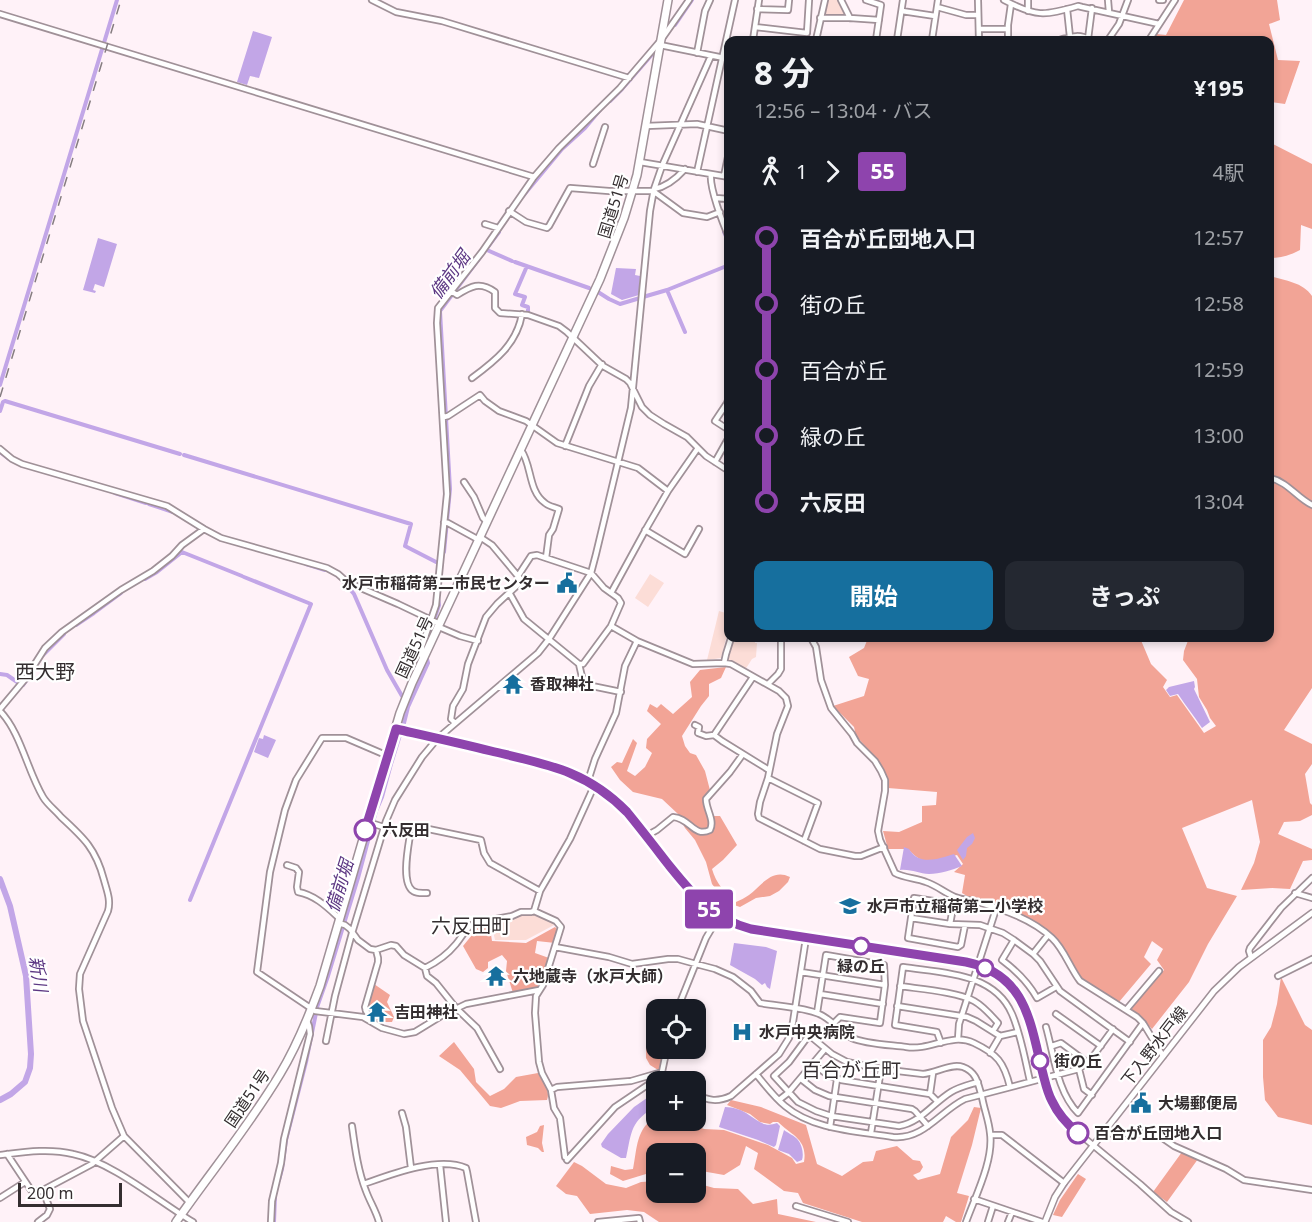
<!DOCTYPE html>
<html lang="ja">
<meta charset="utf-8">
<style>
body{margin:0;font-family:"Noto Sans","Noto Sans JP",sans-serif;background:#242831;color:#f1f3f6;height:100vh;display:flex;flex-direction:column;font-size:22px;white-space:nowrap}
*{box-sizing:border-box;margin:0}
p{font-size:20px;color:#9ea1a6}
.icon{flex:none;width:33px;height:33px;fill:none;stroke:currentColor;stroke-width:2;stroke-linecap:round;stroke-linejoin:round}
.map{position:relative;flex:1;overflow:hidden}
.sheet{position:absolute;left:724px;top:36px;width:550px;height:606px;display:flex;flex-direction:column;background:#171b24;border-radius:12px;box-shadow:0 3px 9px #0003}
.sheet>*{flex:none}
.badge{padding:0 12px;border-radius:4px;font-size:21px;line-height:39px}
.controls{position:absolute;left:646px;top:999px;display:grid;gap:12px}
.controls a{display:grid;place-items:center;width:60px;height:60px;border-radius:12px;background:#171b24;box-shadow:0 3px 9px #0003;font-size:30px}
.scale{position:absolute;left:18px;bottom:15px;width:104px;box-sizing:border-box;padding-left:6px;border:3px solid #342e30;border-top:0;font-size:16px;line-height:21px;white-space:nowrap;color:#342e30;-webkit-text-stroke:4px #fff;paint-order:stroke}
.map>.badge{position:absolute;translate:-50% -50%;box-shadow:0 0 0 3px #fff}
.legs{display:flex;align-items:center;gap:9px;height:66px;padding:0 30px;font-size:20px}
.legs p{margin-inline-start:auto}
.overview{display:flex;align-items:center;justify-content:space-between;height:102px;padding:0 30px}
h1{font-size:33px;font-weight:700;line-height:45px}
.primary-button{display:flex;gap:12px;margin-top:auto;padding:12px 30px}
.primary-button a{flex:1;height:69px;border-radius:12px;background:#166f9e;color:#fff;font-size:24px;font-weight:700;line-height:69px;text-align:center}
.primary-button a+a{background:#242831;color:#f1f3f6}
ul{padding:0 30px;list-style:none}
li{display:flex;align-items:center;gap:21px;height:66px;font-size:22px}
li i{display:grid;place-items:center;width:9px;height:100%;margin:0 8px;background:currentColor}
li i::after{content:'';width:15px;height:15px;margin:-8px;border:4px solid;border-radius:50%;background:#171b24}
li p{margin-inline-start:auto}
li:first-child i{background:linear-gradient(#0000 50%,currentColor 0)}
li:last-child i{background:linear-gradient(currentColor 50%,#0000 0)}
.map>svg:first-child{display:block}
</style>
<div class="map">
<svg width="1312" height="1222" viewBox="0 0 1312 1222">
<rect width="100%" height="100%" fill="#fff2f8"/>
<!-- green -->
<path fill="#fcddd7" d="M827 0H839L846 16H825L823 15Z
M650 574 664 583 648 607 635 598Z
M719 611 729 614V627L721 658 707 660Z
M733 638H749V639H755V643H757L756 657 752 659 745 670 727 660Z
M534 912 556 924 526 940H495L491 922 520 914Z"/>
<!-- forest -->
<path fill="#f2a496" d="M1184 0H1277L1280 20 1269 24 1278 60 1300 61 1285 104 1271 102 1270 40H1152L1156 34 1166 35Z
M1271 143 1312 164V229L1301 225 1300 250C1291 255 1281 258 1270 258Z
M1271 276C1285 281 1303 282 1312 296V688L1284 730 1312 744V764L1305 774 1310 803 1312 805V815L1300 821 1284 822 1278 834 1312 849V860L1303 861 1290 889 1272 888 1241 890 1254 863 1260 842 1252 800 1182 828 1207 888 1237 896 1208 944 1189 982 1152 1029 1139 1015 1131 1009 1164 970 1157 960 1163 949 1152 941 1144 957 1151 964 1119 1002C1105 994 1087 986 1077 973 1068 960 1064 943 1051 934 1034 921 1017 913 997 906 985 902 973 900 962 893L965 875 954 872 963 864 957 855C933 862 927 869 908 849H888L883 831 899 832 922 822V806L936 805 937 792 888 788 884 771 879 761 856 736 854 727 833 706 864 696 869 679 858 676 849 657 864 648 868 638 875 639 876 638H1140L1151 664 1167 680 1163 687 1170 697 1177 695 1204 733 1216 726 1210 718 1207 710 1199 697 1197 679 1183 660 1184 651 1189 638H1270Z
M726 667 721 678 709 684V696L701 706 682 736 685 746 690 753 696 755 705 771 712 798 705 806 707 813 713 816H720L737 845 723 860 712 869C716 883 724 892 736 902 740 900 745 898 749 895 762 885 772 868 790 877L788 882 779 891 770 896 756 898 740 907 731 904 722 897 712 884 706 862 695 840 685 828 678 814 662 799 633 792 620 780 611 767 617 762 622 763 633 739 637 743 627 771 635 776 645 767 652 753 646 748 647 739 661 724 647 711 650 704 657 708 661 704 673 714 692 697 690 682 700 670Z
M489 922 492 941 526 943 555 927 559 931 555 943 537 941 535 953 549 958 541 984 536 991 513 993 506 971 507 961 502 955 488 962V968L483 972 476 969 463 946 472 935 471 926Z
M1281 977 1305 1025 1312 1030V1125L1278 1117 1265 1100 1263 1077V1040L1271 1027 1277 1004Z
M374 984 390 995 387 1002 394 1017 392 1022C361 1023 366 1005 374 984Z
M646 1022 657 1024V1048L665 1049 661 1068 658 1070 650 1065 646 1058Z
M454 1042 474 1069 476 1082 490 1096 504 1089 516 1077 538 1073C542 1081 551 1090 547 1100L520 1101 501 1108 490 1106 460 1070 439 1056Z
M731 1100 761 1107 806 1125 817 1164 842 1176 863 1162 873 1161 876 1151 897 1146 913 1160 920 1161 923 1167 920 1172 913 1175 918 1180 940 1174 951 1137 968 1120 974 1107 981 1108 972 1145 957 1193 969 1196 961 1222H956L946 1216 943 1222H862L803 1203 798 1193 784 1191 754 1169 758 1153 746 1146 740 1165 724 1175 696 1170V1154H657V1174H646L623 1181 610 1174 611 1166 625 1170 633 1169C637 1150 636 1126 657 1117V1120L684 1121 704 1129 724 1130 768 1145 792 1158 796 1164 804 1162C808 1139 791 1135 778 1122H773L770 1124 760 1122 750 1114 727 1105Z
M544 1125 542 1143 544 1152H542L538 1148 527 1145 526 1137 537 1132 540 1126Z
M1182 1152 1198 1159 1167 1202 1153 1192Z
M574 1162 582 1166 606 1184 626 1188 641 1182 657 1181V1192H696V1183L714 1188 738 1189 753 1204 777 1199 778 1214 816 1222H659L644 1212 627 1210 590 1214 577 1196 566 1194 556 1186Z
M1078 1174 1086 1179 1062 1217 1053 1215 1060 1200Z"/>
<!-- water -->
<path fill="#c2a6e7" d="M253 31 272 37 259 78 250 76 247 85 237 82Z
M98 238 117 244 104 287 95 284 93 290 96 291 95 293 83 290Z
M616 268 636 269 635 275 640 276 639 295 622 300 611 294Z
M1194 681 1195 687 1194 689 1210 722 1202 728C1194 716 1186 706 1178 694L1170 696 1166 690 1169 687Z
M264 735 276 740 268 758 254 752 259 738 263 739Z
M973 833 975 838 972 844 967 848 966 856 963 860 957 850 967 837Z
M904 847 909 849C919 866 938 859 954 854L962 866C952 870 940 874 929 874 919 874 912 869 900 870Z
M734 943 766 947 777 951 770 989 767 987 765 983 762 985 755 979 730 965Z
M657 1091V1106C630 1121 632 1131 626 1158H621L602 1147 601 1144 608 1134 634 1107Z
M725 1107C733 1107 743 1110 749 1115 759 1121 764 1128 777 1123L780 1126 776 1145 774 1147 758 1140 719 1127Z
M784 1130C788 1133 795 1136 798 1140 802 1145 804 1154 802 1160L797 1162 789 1154 778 1150Z"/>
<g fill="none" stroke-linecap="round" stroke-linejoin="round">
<!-- canal -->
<path stroke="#c2a6e7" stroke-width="4" d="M675 25 692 0
M610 101 622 89 656 50
M523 196 562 149 585 128 600 110
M724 232 729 243
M487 250 512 261
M515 262 589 288
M527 266 515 294 525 297 522 305 528 307V312
M667 290 685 332
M598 292 609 299 620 304 640 298
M643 297 667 290 729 265
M0 385 117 0
M0 411 3 402 5 401 180 454
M0 452 9 459
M184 455 411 524 405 546 438 563
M115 493 146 503
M149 504 173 512
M444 552 450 489 440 311 499 232
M306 564 325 570
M145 579 157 572 182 552 242 576
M344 582 354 594 387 670 402 696
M76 625 94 613 121 593
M424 650 439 605 438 598
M43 655 64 634
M0 674 7 675 20 684
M23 685 31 674
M404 723 408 707 428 663 427 659
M190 900 311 604 244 577
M316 1010 328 976 358 878 376 811 382 797 391 764 400 735
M279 1180 282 1169 286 1140 306 1062 316 1013
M274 1222 275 1196"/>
<!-- river -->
<path stroke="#c2a6e7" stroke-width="6" d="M0 879 10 906 26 976 31 1054 30 1068 25 1082 11 1094 0 1100"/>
<!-- minor casing -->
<g stroke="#a09198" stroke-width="8">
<path id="minor" d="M372 0 396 12 442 21 629 78
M841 0 850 18
M866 0 881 5 876 40
M978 0 979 40
M1004 0C1036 17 1044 16 1078 6L1082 7 1159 24
M1108 0 1109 12
M1159 0H1163
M937 7 966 15H978
M757 9 788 10 789 0
M1067 9 1070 37
M902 11 935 16
M1028 11V0
M0 14 534 177
M820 18H850L879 20
M755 27 807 33 809 0
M979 29H1008
M1088 39 1092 8
M753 40 759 0
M816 40 825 0
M897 40 903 0
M932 40 938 0
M1008 40V25L1011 4
M1059 40C1070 37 1079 33 1090 40
M1108 40 1119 24 1128 0
M1149 40 1175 0
M660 45 729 59
M697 53 705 11 710 0
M646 126 697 124 729 131
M640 162 729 177
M593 164 605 127
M697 172 735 0
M711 174C709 187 723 224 729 237
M724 176 729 152
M654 189C666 187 676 179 685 169
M716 198 729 199
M509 211 526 222 547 228 549 226 570 188 609 191H653L683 213 707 217 720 212
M485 224 498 228
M451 291 457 295C471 286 480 281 495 292V308L500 313 528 315 559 326 567 332 603 366 626 379 630 383 642 407 650 415 664 424 687 437 706 456 729 471
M472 378C495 361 517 344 522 314
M729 397 727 403 715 421 729 430
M444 417 448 416 480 395 485 401 499 411 526 421 557 443 638 468 668 491
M565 446 589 386 602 364
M0 449 12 459 22 464 167 506 204 529 221 538 327 568 338 574 347 582 398 604 440 624
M521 450C532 465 528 491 545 503 548 506 554 507 559 509L553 529 549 535 546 558
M715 462 729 437
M1270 478C1288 482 1297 498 1312 505
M464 482 474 497 483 518 487 522
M444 522 448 523 479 540
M645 530 685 554 699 529
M611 593 646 529 668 491 698 448
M510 594 524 619 579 664H583L611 626 621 603 618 598 604 588 591 573 537 555 531 556 518 576
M611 626 637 641 693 664 724 663 731 664 779 691 786 698 788 706 777 734 768 778 760 802 758 814 759 818 820 849 855 856H861L884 847
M439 627 460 636 478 641
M811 638 816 647 821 680 831 708 852 734 857 743 875 761 881 771 885 780V791L878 831 880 840 895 873C904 878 916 878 926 882 936 885 945 893 955 897 962 900 970 900 978 902 1004 910 1032 919 1052 938 1064 949 1070 968 1080 981L1137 1017 1143 1023 1163 1056
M422 659V646L436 605 447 494 437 323 438 308 482 252 534 177 559 148 620 88 661 40 689 0
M724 663 726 654 731 638
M579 664 582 677 592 686 621 692
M753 677 714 735 722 741 769 770
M768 684 778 674 781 669V638
M0 709 26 678 45 648 62 632 121 590 153 571 172 556 182 545 204 529
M0 711C21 733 27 770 43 797 47 804 55 810 61 817 84 838 96 849 104 880 107 891 111 900 108 911L80 974 79 989 83 1021 112 1108 124 1136 190 1203
M455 723 451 719 453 706 463 689 468 664 486 617 497 604 522 581 492 545 480 537
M695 725 699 727 698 733 706 736 714 735
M396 729C431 737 467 745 503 754 535 761 569 767 598 786 658 828 680 916 758 930L966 962C1025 974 1030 1020 1042 1070 1045 1080 1047 1091 1052 1101 1056 1111 1063 1119 1071 1127L1140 1184 1171 1212 1188 1222
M388 756 346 738H322L296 780 285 810 270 872 257 972 315 1011 363 1017 382 1028 404 1034 415 1032 441 1016 466 1004 539 990
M768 778 818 803 804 841
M588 781 595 759 616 713 625 666 637 641
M368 822 402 833 409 832 411 827 414 826 481 840 484 853 490 863 540 891
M409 832 410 835C408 848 401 883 413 891 418 894 423 893 427 893
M646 836 657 830 673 817C690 818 694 838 710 830 715 820 706 810 706 799L730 772 743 754
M287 865 296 868 299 872 297 887 298 892C315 895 327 907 339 918
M1295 893 1312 898
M953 904 914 898 908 938 958 947 961 945 965 925
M534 911 540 891 570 839 595 784
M911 918 950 924 980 925 1003 933 1014 940 1033 954 1040 961 1060 991 1130 1042
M338 923 345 925 350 929 358 940 370 949 376 950 391 945 396 946 404 955 425 968 427 976 436 983 456 1008 477 1028 500 1069
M950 924 955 897
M1014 940 1002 960C1017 971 1028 982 1037 998L1056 987
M555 947 609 957 632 964 668 959H678L696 964 715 969 733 977 751 991 760 1003C776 1006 804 1007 819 1014 832 1019 839 1032 852 1038 865 1044 891 1045 906 1047 931 1051 951 1032 974 1043 997 1054 1004 1062 1010 1087
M1033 954 1048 935
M1251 957 1249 951 1250 948 1281 908 1312 878
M425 968C437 962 447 955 456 944 462 937 467 926 475 923L512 916 521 912H531L534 911 556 921 561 927 543 985 536 996 535 1013 539 1062 542 1073 551 1090 554 1108 560 1118 565 1157
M801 972 885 985
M1278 976 1312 959
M900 986C920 989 958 992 974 1001 983 1006 991 1015 998 1023L993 1031
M820 994 883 1004
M897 1006 967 1017 976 1021 1000 1036
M677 1010 706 938 719 916
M1126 1010 1159 971
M817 1013 826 955 884 965 885 985 880 1023 840 1017 834 1023
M1056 1014 1101 1046
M373 1021 366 1011 365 1007 378 962V958L376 950
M1046 1027C1054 1055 1057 1092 1078 1113L1143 1023
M958 1039 959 1024 996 909
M326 1041 335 996 352 933 386 821 395 800 422 757 438 738 538 653 549 639 591 573 596 554 631 408 650 211 654 189 662 166 711 56
M941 1043 937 1032 895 1025 903 967C942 973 994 972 1012 1014 1021 1035 1025 1060 1030 1081
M1052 1046 1061 1043 1088 1063
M990 1053 1000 1036 1018 1032
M813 1064 828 1075 841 1080 930 1094 938 1102
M1079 1069 1084 1089 1092 1095
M756 1074C765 1085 774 1097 785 1106 813 1130 857 1131 893 1137 924 1140 940 1111 965 1099L1079 1069 1091 1059 1113 1029
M801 1079 815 1090 829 1096 912 1109 915 1111 928 1126
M551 1090 557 1087 631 1081 662 1072 667 1048
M696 1094C708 1101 718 1102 731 1096L779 1054 789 1038 793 1022 806 938
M930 1094 933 1073
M779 1100 788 1093 825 1049
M402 1113 406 1127 411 1168
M352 1126C355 1148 358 1171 366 1191 370 1202 376 1211 379 1222
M830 1127 837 1079
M871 1133 881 1069
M1103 1133 1115 1134 1148 1133 1161 1137 1174 1146 1226 1169 1244 1180 1312 1190
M991 1135H1002L1064 1183
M7 1154 31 1190 34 1191H43
M0 1155C24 1152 49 1148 73 1154 112 1162 158 1201 193 1222
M567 1160 615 1107 649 1084 661 1081 671 1082
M440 1165 446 1222
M364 1184C392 1174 438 1156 466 1168L467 1172 476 1222
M0 1198 25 1182
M974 1199 1042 1222
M796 1206 848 1222
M38 1222 47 1215 50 1209 43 1191 45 1189 92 1164 124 1136
M271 1222 272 1201 281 1163 284 1139 310 1034 309 1026 307 1021
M598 1222 639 1218 640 1222
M966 1222C975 1197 994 1160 990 1133 989 1121 984 1109 982 1097 978 1084 977 1072 963 1067 951 1063 936 1073 923 1074L881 1069 847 1062 832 1054 809 1035 789 1062 774 1076 798 1102 816 1111 831 1116 899 1126C920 1123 933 1103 951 1092 959 1087 968 1085 978 1082
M988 1222 993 1206
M1008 1222 1012 1212"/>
</g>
<!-- major casing -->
<g stroke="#a09198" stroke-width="8">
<path id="major" d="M1045 1222 1055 1197 1064 1183 1214 991 1239 967 1312 913"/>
</g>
<!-- highway casing -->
<g stroke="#a09198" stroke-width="10">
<path id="highway" d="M176 1222C210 1173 249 1126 280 1074 297 1046 309 1016 320 986L400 713 412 683 600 279 624 218 637 175 668 0"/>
</g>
<!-- minor -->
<use href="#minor" stroke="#fff" stroke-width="4.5"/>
<!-- major -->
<use href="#major" stroke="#fff" stroke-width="5"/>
<!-- highway -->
<use href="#highway" stroke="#fff" stroke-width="7"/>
<!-- rail -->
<path stroke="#867d81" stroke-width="1.5" stroke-dasharray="10 10" stroke-linecap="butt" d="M0 397 121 0"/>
</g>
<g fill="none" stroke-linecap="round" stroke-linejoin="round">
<!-- line-1 casing -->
<g stroke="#fff" stroke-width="14">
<path id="line-1" d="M365 830 396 729C427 736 459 743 491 751 545 764 586 770 627 812 641 829 654 846 668 864 693 895 711 918 751 929L966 962C1025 974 1030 1020 1042 1070 1045 1081 1047 1092 1052 1101 1058 1114 1067 1124 1078 1133"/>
</g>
<!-- line-1 -->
<use href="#line-1" stroke="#8e44ad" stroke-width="9"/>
</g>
<!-- icons -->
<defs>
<g id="civic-bare" transform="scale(1.62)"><path d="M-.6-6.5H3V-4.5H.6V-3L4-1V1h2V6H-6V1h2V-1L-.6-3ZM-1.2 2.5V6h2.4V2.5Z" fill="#166f9e" stroke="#fff" stroke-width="2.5" paint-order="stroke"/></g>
<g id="temple-bare" transform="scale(1.62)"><path d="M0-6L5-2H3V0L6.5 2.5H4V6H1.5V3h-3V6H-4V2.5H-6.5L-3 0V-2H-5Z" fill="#166f9e" stroke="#fff" stroke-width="2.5" paint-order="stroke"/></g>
<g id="school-bare" transform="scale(1.62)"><path d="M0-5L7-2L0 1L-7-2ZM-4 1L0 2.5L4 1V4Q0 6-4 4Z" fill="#166f9e" stroke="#fff" stroke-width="2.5" paint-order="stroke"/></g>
<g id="hospital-bare" transform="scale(1.62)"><path d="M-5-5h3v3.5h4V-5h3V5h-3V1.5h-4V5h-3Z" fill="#166f9e" stroke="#fff" stroke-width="2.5" paint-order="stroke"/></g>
</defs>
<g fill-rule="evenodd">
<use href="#civic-bare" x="567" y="583"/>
<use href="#temple-bare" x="513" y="684"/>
<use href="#school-bare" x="850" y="906"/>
<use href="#temple-bare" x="496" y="976"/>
<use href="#temple-bare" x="377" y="1012"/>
<use href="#hospital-bare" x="742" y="1032"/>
<use href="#civic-bare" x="1141" y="1103"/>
</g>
<!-- markers -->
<g fill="#fff" stroke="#8e44ad" stroke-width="3">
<circle cx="365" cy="830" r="10"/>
<circle cx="861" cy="946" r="8"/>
<circle cx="985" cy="968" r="8"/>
<circle cx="1040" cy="1061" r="8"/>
<circle cx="1078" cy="1133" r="10"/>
</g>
<g text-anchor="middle" stroke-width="4.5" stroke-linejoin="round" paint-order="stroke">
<!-- street labels -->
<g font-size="16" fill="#342e30" stroke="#fff">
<text transform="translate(613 206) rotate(-73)" y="6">国道51号</text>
<text transform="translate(414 647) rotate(-65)" y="6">国道51号</text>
<text transform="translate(1154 1046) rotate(-52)" y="6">下入野水戸線</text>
<text transform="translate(247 1098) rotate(-56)" y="6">国道51号</text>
</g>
<!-- poi labels -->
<g font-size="16" font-weight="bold" fill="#342e30" stroke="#fff" text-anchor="start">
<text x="550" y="589" text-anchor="end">水戸市稲荷第二市民センター</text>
<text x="530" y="690">香取神社</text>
<text x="867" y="912">水戸市立稲荷第二小学校</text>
<text x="513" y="982">六地蔵寺（水戸大師）</text>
<text x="394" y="1018">吉田神社</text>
<text x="759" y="1038">水戸中央病院</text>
<text x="1158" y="1109">大場郵便局</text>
</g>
<!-- stop labels -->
<g font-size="16" font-weight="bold" fill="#342e30" stroke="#fff" text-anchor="start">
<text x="382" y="836">六反田</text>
<text x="861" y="972" text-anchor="middle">緑の丘</text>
<text x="1054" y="1067">街の丘</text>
<text x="1094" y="1139">百合が丘団地入口</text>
</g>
<!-- water labels -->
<g font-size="18" font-style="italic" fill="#5c3783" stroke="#fff">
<text transform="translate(450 275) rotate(-54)" y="6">備前堀</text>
<text transform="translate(340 886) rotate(-73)" y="6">備前堀</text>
<text transform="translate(38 974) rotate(81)" y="6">新川</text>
</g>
<!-- quarter labels -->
<g font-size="20" fill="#342e30" stroke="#fff">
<text x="45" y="679">西大野</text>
<text x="471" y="933">六反田町</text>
<text x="851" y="1077">百合が丘町</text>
</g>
</g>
</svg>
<div class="controls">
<a><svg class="icon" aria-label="locate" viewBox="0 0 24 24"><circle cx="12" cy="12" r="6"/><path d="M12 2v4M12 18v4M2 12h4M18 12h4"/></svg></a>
<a>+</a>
<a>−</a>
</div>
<div class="scale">200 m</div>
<b class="badge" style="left:709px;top:909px;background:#8e44ad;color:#fff">55</b>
<section class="sheet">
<div class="overview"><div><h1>8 分</h1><p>12:56 – 13:04 · バス</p></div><b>¥195</b></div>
<div class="legs"><svg class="icon" aria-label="walk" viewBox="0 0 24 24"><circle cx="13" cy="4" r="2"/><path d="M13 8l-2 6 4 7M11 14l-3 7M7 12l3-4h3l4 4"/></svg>1<svg class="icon" aria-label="forward" viewBox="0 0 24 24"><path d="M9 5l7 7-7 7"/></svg><b class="badge" style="background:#8e44ad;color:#fff">55</b><p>4駅</p></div>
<ul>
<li><i style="color:#8e44ad"></i><b>百合が丘団地入口</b><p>12:57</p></li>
<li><i style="color:#8e44ad"></i><span>街の丘</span><p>12:58</p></li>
<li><i style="color:#8e44ad"></i><span>百合が丘</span><p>12:59</p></li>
<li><i style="color:#8e44ad"></i><span>緑の丘</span><p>13:00</p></li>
<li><i style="color:#8e44ad"></i><b>六反田</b><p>13:04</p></li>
</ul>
<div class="primary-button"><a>開始</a><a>きっぷ</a></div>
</section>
</div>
